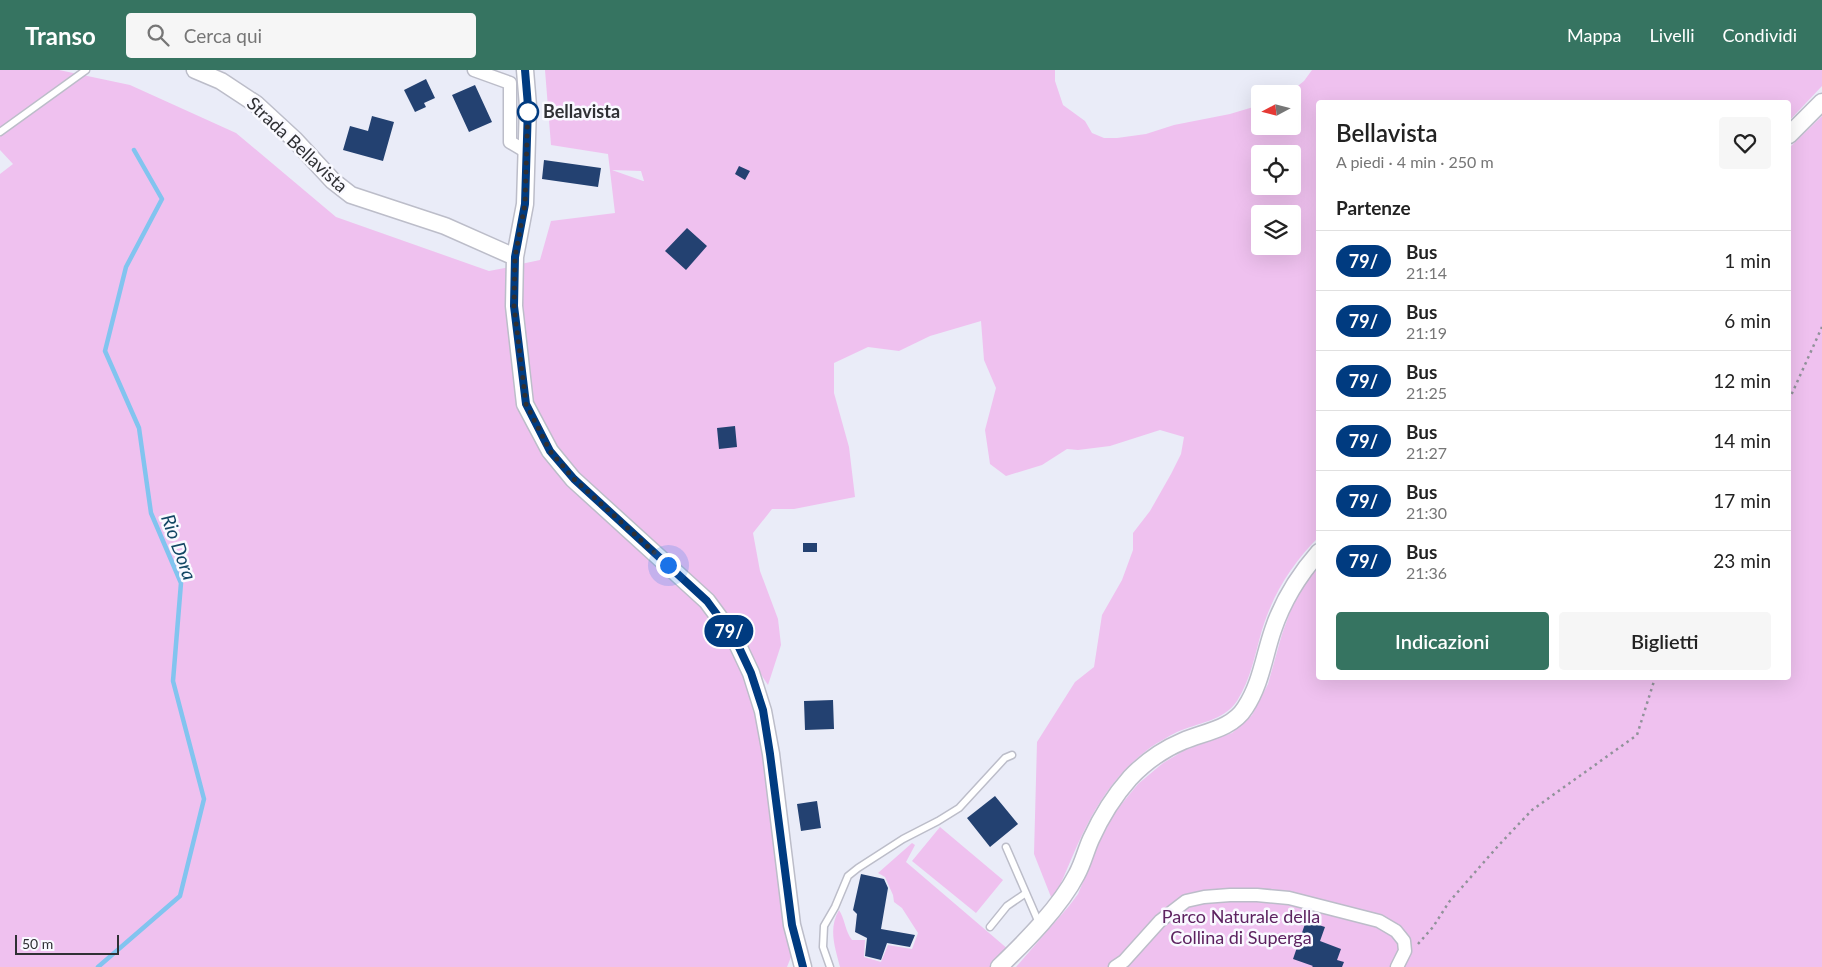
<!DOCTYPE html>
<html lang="it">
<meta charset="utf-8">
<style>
body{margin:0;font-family:Lato,sans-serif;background:#f6f6f6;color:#222;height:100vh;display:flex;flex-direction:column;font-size:19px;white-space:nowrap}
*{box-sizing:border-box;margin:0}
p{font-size:16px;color:#767676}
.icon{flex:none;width:28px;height:28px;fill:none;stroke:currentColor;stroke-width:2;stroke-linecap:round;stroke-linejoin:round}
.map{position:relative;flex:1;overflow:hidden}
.drawer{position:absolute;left:1316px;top:30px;width:475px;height:580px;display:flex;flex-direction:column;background:#fff;border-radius:5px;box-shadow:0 5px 20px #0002}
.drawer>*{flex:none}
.badge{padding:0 10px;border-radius:16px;font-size:18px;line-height:32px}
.needle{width:32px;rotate:263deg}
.fabs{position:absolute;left:1251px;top:15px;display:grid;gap:10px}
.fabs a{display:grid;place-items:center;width:50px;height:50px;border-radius:5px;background:#fff;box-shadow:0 5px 20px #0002;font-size:25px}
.scale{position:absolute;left:15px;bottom:12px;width:104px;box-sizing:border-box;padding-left:5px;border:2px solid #2f3034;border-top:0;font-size:14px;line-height:18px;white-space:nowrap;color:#2f3034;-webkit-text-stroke:4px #f9f9ff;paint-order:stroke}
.you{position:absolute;width:25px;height:25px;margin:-12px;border:4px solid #fff;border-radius:50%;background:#1a73e8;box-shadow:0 0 0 8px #1a73e833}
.map>.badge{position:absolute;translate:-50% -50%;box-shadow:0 0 0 2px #fff}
h2{padding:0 20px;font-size:19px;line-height:45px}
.round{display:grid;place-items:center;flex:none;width:52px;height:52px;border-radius:5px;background:#f6f6f6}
.summary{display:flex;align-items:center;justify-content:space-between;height:85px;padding:0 20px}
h1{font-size:24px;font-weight:600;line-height:38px}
.action{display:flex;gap:10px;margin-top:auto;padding:10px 20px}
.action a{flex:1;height:58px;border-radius:5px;background:#367461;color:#fff;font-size:20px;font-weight:600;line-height:58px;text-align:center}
.action a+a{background:#f6f6f6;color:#222}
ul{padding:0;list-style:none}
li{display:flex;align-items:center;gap:15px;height:60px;padding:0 20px;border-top:1px solid #e0e0e0}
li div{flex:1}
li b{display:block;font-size:19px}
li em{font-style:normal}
li .badge{min-width:55px;font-weight:700;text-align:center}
header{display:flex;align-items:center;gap:30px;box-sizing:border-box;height:70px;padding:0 25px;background:#367461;color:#fff}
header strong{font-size:24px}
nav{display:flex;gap:28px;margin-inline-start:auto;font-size:18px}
.search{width:350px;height:45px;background:#f6f6f6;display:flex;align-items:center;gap:12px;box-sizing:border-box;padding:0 18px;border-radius:5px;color:#767676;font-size:19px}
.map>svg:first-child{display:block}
</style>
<header>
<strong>Transo</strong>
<div class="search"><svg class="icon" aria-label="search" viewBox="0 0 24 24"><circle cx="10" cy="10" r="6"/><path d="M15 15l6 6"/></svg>Cerca qui</div>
<nav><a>Mappa</a><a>Livelli</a><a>Condividi</a></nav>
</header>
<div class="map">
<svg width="1822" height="897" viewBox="0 0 1822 897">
<rect width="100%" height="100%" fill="#eaecf8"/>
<!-- green -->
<path fill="#efc1ef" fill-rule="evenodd" d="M0 0H59L130 15 236 63 336 147 489 201 510 197 533 363 702 535 756 612 785 856 791 887 787 897H0V104L13 94 0 80Z
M545 0H1055V11L1063 35 1085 51 1092 63 1104 68H1117L1146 64 1174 55 1230 44 1260 35V56H1292V24H1288L1304 11 1312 0H1822V16L1789 51V32H1319V467C1292 493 1273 524 1262 560 1255 584 1251 609 1237 631 1224 651 1197 653 1177 662 1169 666 1159 672 1151 677 1095 719 1080 771 1053 832L1034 784 1037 672 1075 612 1094 597 1102 545 1122 510 1133 480V463L1150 441 1171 404 1181 384 1184 367 1160 360 1110 376 1078 380 1067 379 1042 395 1006 406 990 394 985 360 996 318 984 290 981 251 930 266 899 281 868 277 834 293V323L849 377 855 427 794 439H772L753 463 760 501 778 549 781 575 768 615 716 536 560 386 529 333 522 286 521 194 540 190 551 151 615 143 608 84 551 75ZM1260 84H1292V116H1260ZM612 100 641 101 644 111H643ZM1260 144H1292V176H1260Z
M1822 46V897H1122L1185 829 1112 897H1016L1069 836 1078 824 1100 771 1115 742 1138 714 1163 693 1185 680 1232 663 1252 645 1268 614 1282 564 1293 534 1310 506 1319 496V608H1789V78Z
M940 757 1003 810 976 843 912 791Z
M912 773 915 775 914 777 906 792 1009 880 991 897H840C835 877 828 859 839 840 845 849 845 861 852 870H865L864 887 881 892 888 875 912 879 918 863 902 838 894 832 893 825 885 807 878 803Z"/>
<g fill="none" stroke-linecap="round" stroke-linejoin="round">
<!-- stream -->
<path stroke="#82c4ef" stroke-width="4.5" d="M98 897 180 826 204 729 173 611 181 513 151 443 139 358 105 281 126 197 162 129 134 80"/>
</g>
<!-- building -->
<path fill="#234171" d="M426 9 435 28 424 33 426 37 415 42 404 20Z
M475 15 492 52 469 62 452 25Z
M372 46 394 52 383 91 343 80 350 56 368 61Z
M544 90 601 98 598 117 542 109Z
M739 96 750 101 745 110 735 104Z
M687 158 707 176 686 200 665 181Z
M735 356 737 377 719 379 717 358Z
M803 473H817V482H803Z
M833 630 834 659 805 660 804 631Z
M995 726 1018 754 990 777 967 748Z
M817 731 821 758 801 761 797 734Z
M861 804 884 809 888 818 881 859 915 865 910 877 887 873 881 890 865 886 867 868 855 862 857 844 853 840Z
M1306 851 1325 857 1320 871 1341 879 1337 890 1344 892 1342 897H1312L1313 896 1293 889Z"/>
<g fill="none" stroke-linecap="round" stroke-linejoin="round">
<!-- service casing -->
<g stroke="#bcbdc9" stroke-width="9">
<path id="service" d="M0 62 86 0
M1006 777 1039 853
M990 857 1007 836 1026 823
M830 897 823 877 824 856 835 837 848 806 858 798 903 769 938 751 959 738 1005 688 1012 685"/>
</g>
<!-- minor casing -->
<g stroke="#bcbdc9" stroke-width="15">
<path id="minor" d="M474 0 510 13V72L527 82
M1115 897 1124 891 1160 851 1186 831 1204 827 1230 825H1257L1289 828 1379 851 1396 861 1404 871 1405 881 1397 897"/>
</g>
<!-- tertiary casing -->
<g stroke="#bcbdc9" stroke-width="19">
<path id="tertiary" d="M195 0 221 11 256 34 295 70 333 111 351 125 445 156 515 187
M525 0 528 36 525 134 515 187 514 236 525 334 550 381 573 409 707 531 735 569 751 603 763 641 771 684 792 855 803 897
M1789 65 1822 32
M999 897C1026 871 1060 837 1077 804 1083 793 1086 780 1091 769 1101 747 1114 726 1130 708 1144 693 1164 679 1183 671 1204 662 1232 659 1245 638 1261 614 1264 586 1273 560 1283 530 1298 506 1319 482"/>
</g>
<!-- path -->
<path stroke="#91929a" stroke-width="2.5" stroke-dasharray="2.5 4" stroke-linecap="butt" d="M1789 330 1822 257
M1418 874 1433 857 1449 832 1498 776 1532 740 1637 665 1655 608"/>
<!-- service -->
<use href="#service" stroke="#fff" stroke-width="6"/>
<!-- minor -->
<use href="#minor" stroke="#fff" stroke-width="12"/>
<!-- tertiary -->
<use href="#tertiary" stroke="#fff" stroke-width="16"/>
</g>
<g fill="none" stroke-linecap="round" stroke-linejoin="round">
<!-- line casing -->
<g stroke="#fff" stroke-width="11">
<path id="line" d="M525 0 528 36 525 134 515 187 514 236 526 334 550 381 574 409 707 531 735 569 751 603 763 640 770 684 792 855 803 897"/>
</g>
<!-- line -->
<use href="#line" stroke="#003b80" stroke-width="8"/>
<!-- walk -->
<path stroke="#2f3034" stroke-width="5" stroke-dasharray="0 9" d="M528 42V36L525 134 515 187 514 236 526 334 550 381 574 409 668 495"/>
</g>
<!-- markers -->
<circle fill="#fff" stroke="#003b80" stroke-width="2.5" cx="528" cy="42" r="10"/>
<g text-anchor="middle" stroke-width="5" stroke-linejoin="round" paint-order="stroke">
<!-- stop labels -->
<g font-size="18" font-weight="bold" fill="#2f3034" stroke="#f9f9ff" text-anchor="start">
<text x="543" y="48">Bellavista</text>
</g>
<!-- street labels -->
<g font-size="18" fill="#2f3034" stroke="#f9f9ff">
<text transform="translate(297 75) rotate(43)" y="6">Strada Bellavista</text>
</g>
<!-- park labels -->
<g font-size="18" fill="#5d2260" stroke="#f9f9ff">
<text x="1241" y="853">Parco Naturale della<tspan x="1241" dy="21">Collina di Superga</tspan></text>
</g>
<!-- water labels -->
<g font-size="19" font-style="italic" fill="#134764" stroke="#f9f9ff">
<text transform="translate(179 477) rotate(70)" y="7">Rio Dora</text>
</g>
</g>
</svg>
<div class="fabs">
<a><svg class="needle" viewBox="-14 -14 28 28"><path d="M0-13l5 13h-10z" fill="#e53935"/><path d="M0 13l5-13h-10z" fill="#767676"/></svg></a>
<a><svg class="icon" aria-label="locate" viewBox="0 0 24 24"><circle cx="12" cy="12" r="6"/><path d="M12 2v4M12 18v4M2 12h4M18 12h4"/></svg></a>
<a><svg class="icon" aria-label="layers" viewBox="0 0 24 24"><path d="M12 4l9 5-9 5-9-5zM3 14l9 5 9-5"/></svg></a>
</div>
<div class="scale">50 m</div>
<div class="you" style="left:668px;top:495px"></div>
<b class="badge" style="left:729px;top:561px;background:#003b80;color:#fff">79/</b>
<section class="drawer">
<div class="summary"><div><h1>Bellavista</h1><p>A piedi · 4 min · 250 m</p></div><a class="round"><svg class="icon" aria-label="heart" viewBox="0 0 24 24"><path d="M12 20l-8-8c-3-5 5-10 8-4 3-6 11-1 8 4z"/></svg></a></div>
<h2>Partenze</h2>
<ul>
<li><span class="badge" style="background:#003b80;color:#fff">79/</span><div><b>Bus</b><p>21:14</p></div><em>1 min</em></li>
<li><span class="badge" style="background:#003b80;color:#fff">79/</span><div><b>Bus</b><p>21:19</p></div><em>6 min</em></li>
<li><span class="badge" style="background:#003b80;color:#fff">79/</span><div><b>Bus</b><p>21:25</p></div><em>12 min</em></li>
<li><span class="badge" style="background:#003b80;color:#fff">79/</span><div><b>Bus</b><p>21:27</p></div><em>14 min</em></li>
<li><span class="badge" style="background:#003b80;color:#fff">79/</span><div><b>Bus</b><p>21:30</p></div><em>17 min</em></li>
<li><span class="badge" style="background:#003b80;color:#fff">79/</span><div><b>Bus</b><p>21:36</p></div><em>23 min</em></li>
</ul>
<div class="action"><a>Indicazioni</a><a>Biglietti</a></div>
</section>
</div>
